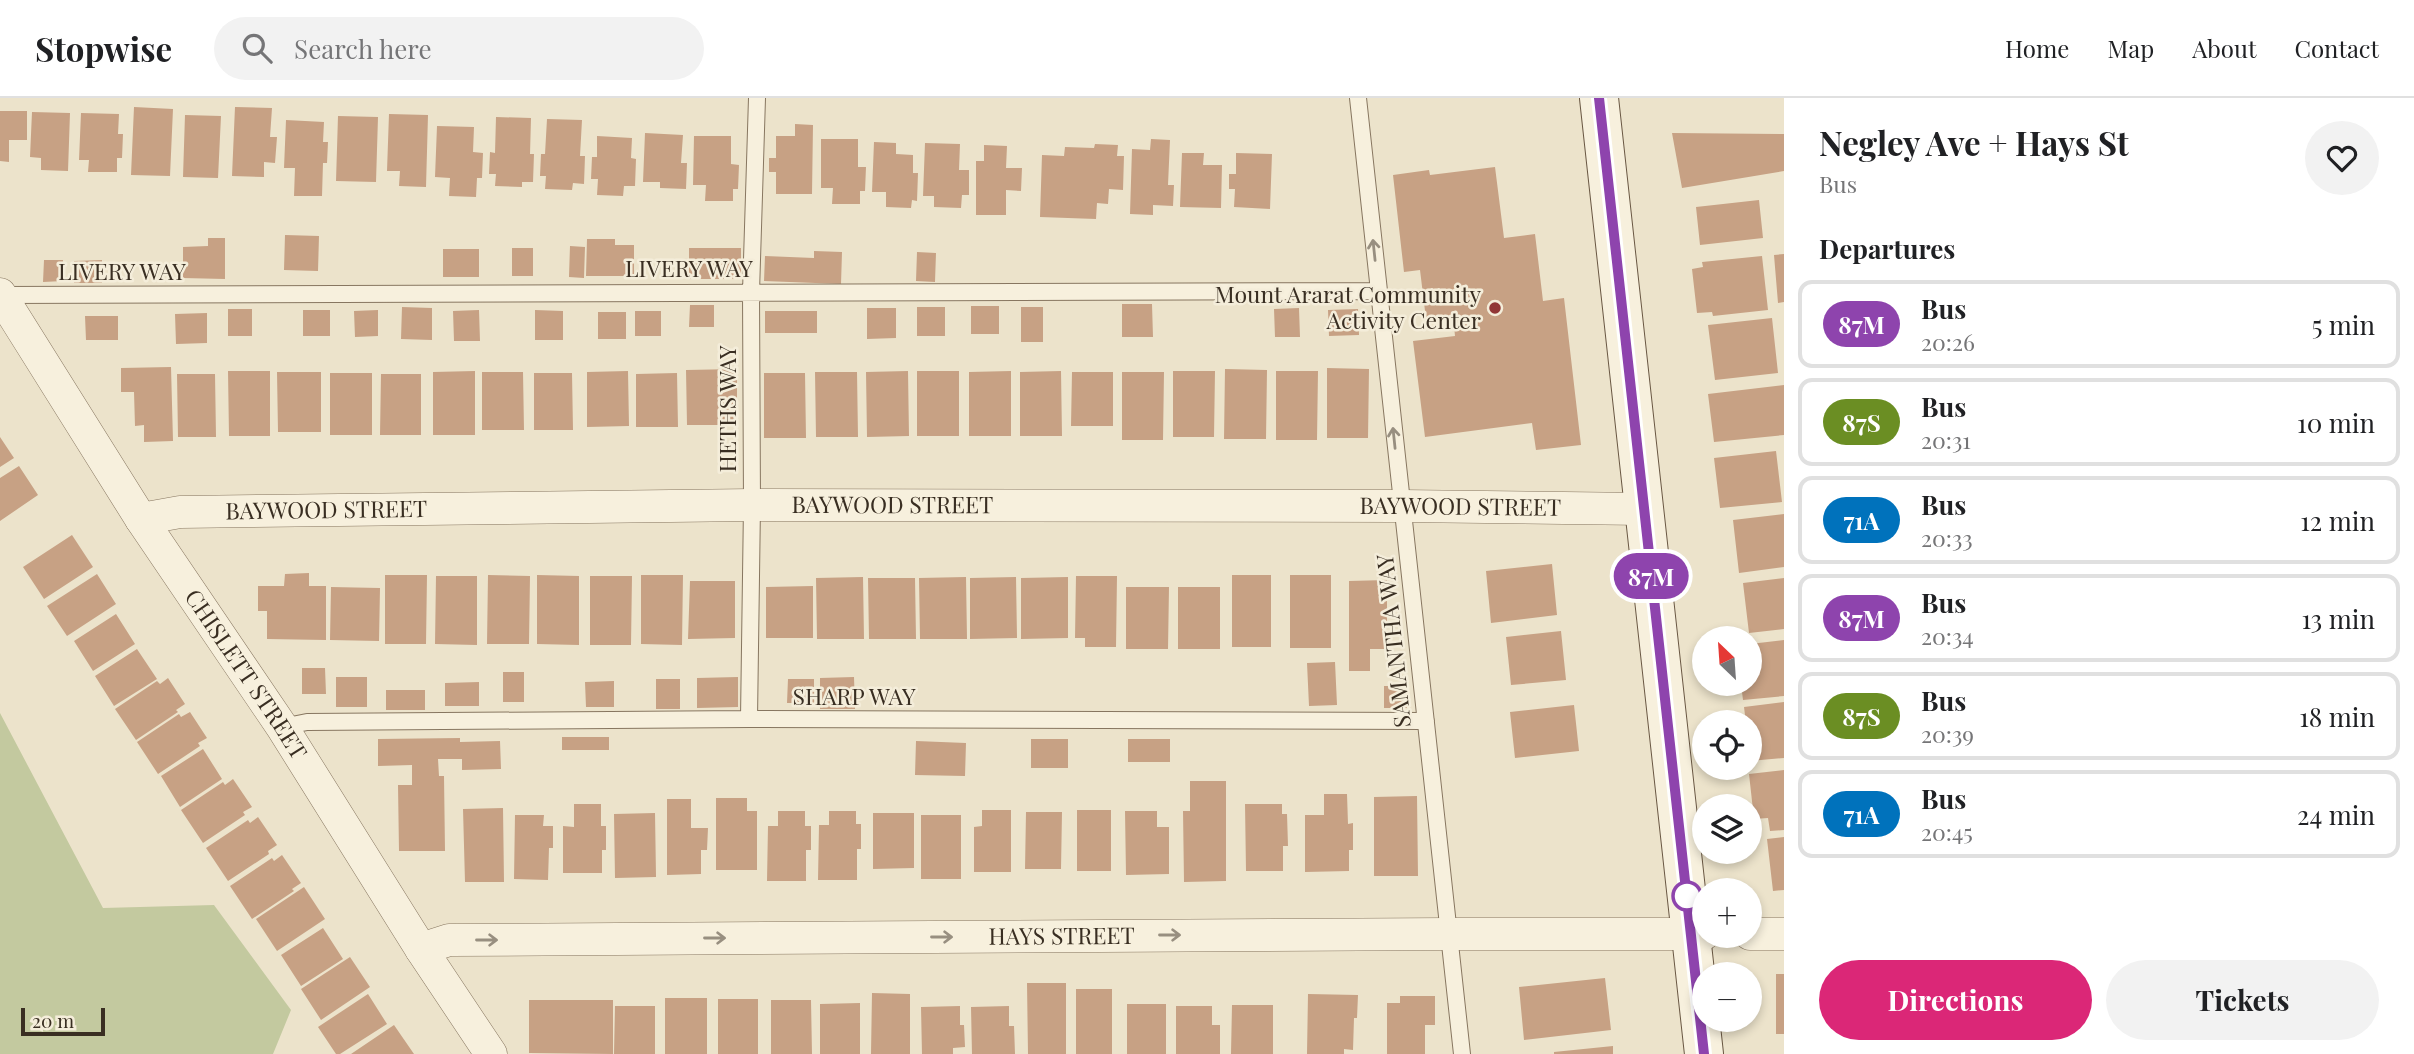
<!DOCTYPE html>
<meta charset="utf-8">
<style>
body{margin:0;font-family:"Playfair Display",serif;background:#f2f2f2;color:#202124;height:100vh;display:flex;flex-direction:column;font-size:26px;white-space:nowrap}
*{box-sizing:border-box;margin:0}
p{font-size:23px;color:#757577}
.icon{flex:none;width:38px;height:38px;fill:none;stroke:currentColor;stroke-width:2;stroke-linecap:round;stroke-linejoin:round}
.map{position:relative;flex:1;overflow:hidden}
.details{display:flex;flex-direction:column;background:#fff;width:630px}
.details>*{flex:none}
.badge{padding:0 14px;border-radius:23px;font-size:24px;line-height:46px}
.needle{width:46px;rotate:335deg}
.fabs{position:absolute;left:1692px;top:528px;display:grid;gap:14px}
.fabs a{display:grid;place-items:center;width:70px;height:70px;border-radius:50%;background:#fff;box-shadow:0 4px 10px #0003;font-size:35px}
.scale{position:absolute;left:21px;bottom:18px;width:84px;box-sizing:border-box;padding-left:7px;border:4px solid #392e22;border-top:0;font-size:19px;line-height:24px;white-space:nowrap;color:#392e22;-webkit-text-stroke:5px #f4edda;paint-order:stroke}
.map>.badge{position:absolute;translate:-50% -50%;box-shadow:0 0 0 4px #fff}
h2{padding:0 35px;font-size:26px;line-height:63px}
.round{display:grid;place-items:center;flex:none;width:74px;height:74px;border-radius:37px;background:#f2f2f2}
.overview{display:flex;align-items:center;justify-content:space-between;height:119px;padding:0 35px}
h1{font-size:33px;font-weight:700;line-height:52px}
.action{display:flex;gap:14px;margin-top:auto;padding:14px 35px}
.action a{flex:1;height:80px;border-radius:42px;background:#db2777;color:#fff;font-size:28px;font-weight:700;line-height:80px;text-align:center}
.action a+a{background:#f2f2f2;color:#202124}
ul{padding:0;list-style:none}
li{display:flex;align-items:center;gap:21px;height:88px;margin:0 14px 10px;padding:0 21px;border:4px solid #e0e0e0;border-radius:14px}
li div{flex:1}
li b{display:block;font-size:26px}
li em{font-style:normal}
li .badge{min-width:77px;font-weight:700;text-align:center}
header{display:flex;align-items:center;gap:42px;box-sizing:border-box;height:98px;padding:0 35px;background:#fff;border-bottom:2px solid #e0e0e0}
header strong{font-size:33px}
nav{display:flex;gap:38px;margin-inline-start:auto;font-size:24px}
.search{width:490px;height:63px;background:#f2f2f2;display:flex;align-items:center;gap:18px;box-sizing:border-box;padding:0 24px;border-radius:38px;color:#757577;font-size:26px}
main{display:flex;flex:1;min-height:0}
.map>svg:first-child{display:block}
</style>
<header>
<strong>Stopwise</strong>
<div class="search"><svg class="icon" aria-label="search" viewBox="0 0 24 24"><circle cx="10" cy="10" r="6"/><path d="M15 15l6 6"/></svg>Search here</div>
<nav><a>Home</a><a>Map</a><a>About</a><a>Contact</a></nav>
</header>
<main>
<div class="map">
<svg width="1784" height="956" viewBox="0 0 1784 956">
<rect width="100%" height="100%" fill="#ece3cb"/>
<!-- green -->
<path fill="#c3c99f" d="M0 615 103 810 214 807 291 912 273 956H0Z"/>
<!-- building -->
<path fill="#c7a184" d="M134 9 173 11 170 78 131 77Z
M235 9 272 10 270 39H277L275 65 264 64V79L232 78Z
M0 13H27V42H9V64L0 63Z
M32 14 70 15 68 73 41 72V60L30 59Z
M81 15 119 16 118 36H123L122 60H117V74H88L89 62H79Z
M389 16 428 17 426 89 399 88 400 73H387Z
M185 17 221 18 218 80 183 79Z
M338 18 378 19 376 84 336 83Z
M496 19 531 20 530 56H534L533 84H522V89L495 88 496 76H489L490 54 495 55Z
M547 21 582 22 580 58H585L584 86 573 85 572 92 545 91 546 78H540L541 56H545Z
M286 22 324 24 323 44H328L327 65H323L322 98H294L295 70H284Z
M795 26 813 27 812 96H776V74H769V60H776V38H795Z
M437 28 474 29 473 54 483 55 482 80H477L476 99 449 98 450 80 435 79Z
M645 35 683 37 681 65H687L686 91 660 90V84H643Z
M1672 35 1784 36V73L1682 90Z
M597 38 632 40 631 60 636 61 635 88H624L623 98 597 97 598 81H591L592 59H597Z
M694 38H731V66L739 67 738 91H733V103H705L706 87H693Z
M821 41H858V69H866L865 93H860V106H832L833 90H821Z
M1151 41 1170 42 1168 87H1174L1173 108 1153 107V117L1130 116 1132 51 1150 52Z
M874 44 896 45V56L913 57V75H918L917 103 912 102 911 110 886 109V94H872Z
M925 45 960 46 959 72H969V97H962L961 110 934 109V98H923Z
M1095 46 1118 47 1117 58H1124L1123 92 1109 91 1108 106 1097 105 1096 121 1040 119 1042 57 1064 58 1065 49 1094 50Z
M984 47 1007 48 1006 70H1022L1021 93 1006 92V117H976V63H984Z
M1182 55H1204L1203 67H1222L1221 110 1180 109Z
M1236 55 1272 56 1270 111 1234 109 1235 91H1229V76H1236Z
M1495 69 1504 140 1535 136 1543 203 1564 200 1581 347 1536 352 1532 325 1425 339 1413 243 1455 238 1453 218 1426 221 1420 172 1404 174 1393 77 1429 72 1430 77Z
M1759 102 1763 140 1700 147 1696 109Z
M285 137 319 138 318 173 284 172Z
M208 140H225V181L183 180V149L208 148Z
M587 141H615V147H634V178H586Z
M570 148 585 149 584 180 569 179Z
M512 150H533V178H512Z
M689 150H741V181H689Z
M443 151H479V179H443Z
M814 153 842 154 841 186 764 183 765 158 814 160Z
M917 154 936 155 935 184 916 183Z
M1784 156V204L1778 205 1774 157Z
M1762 158 1768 212 1713 218 1712 214 1697 215 1692 171 1703 169 1702 164Z
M44 162H63V183L43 184Z
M102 162V185H74V163Z
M1122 206H1152L1153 239H1122Z
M690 207H714V229H689Z
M971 208H999V236H971Z
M402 209 432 210V242L401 241Z
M917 209H945V238H917Z
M1021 209H1043V244H1021Z
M867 210H896V240L867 241Z
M1299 210 1300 239H1275L1274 211Z
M228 211H252V238H228Z
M1358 211 1359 237 1329 238 1328 212Z
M303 212H330V238H303Z
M378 212V238L355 239 354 213Z
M479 212 480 243H454L453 213Z
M535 212 563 213V242H535Z
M635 213H661V238H635Z
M765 213H817V235H765Z
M598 214H626V241H598Z
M207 215V245L176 246 175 216Z
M85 218H118V242H86Z
M1772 220 1778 275 1715 282 1708 227Z
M171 269 173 343 144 344V327L135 328 134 294H121V270Z
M1327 270 1369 271 1368 340H1327Z
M737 271V327H687L686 272Z
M1225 271 1267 272 1266 341H1224Z
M228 273H270V338H229Z
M475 273V337H433V274Z
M628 273 629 328 587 329V274Z
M908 273 909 338 867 339 866 274Z
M917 273H959V338H917Z
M1011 273V338H969V274Z
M1061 273 1062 338H1020V274Z
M1173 273H1215L1214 339H1173Z
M1276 273H1318L1317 342H1276Z
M277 274H321V334H278Z
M482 274H523L524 332H482Z
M815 274H857L858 339H816Z
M1072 274H1113V328H1071Z
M1122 274H1164L1163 342H1122Z
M330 275H372V337H330Z
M534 275H572L573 332H534Z
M677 275 678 329H636V276Z
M764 275H805L806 340H764Z
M177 276H215L216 339H178Z
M381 276H421V337H380Z
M1784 287V337L1714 344 1708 296Z
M0 339 14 360 0 369Z
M1776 353 1782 404 1720 410 1714 360Z
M19 368 38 397 0 423V380Z
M1784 416V469L1739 475 1733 422Z
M72 437 93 469 44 501 23 469Z
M1552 466 1557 517 1491 525 1486 473Z
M309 475V488H326V542L267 541V513H258V488H284L285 476Z
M97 476 116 506 67 538 47 508Z
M385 477H427L426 546H385Z
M488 477 530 478 529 546H487Z
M537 477 579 478V547L537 546Z
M641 477H683L682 547 641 546Z
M1232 477H1271V549H1232Z
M1290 477H1331V550H1290Z
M436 478H477V547L435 546Z
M590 478H632L631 547H590Z
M1076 478H1117L1116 549H1085V540H1075Z
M863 479 864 541H817L816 480Z
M966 479 967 541H920L919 480Z
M1016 479 1017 540 970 541V480Z
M1068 479V540L1021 541V480Z
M868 480H915L916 541H869Z
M1784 480V531L1749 535 1743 485Z
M1387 482V551H1370V573H1349V483Z
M690 483H735V540L688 541Z
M813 488V540H766V489Z
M331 489 380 490 379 543 330 542Z
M1126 489H1169L1168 551H1126Z
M1178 489H1220V551H1178Z
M116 516 135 546 93 573 74 543Z
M1561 533 1566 582 1511 587 1506 539Z
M1784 542V598L1743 602 1741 586H1750V546Z
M137 551 157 581 114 608 95 578Z
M1335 564 1337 607 1309 608 1307 565Z
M302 570H325L326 596H302Z
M503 574H524V604H503Z
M336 579H367V609H336Z
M738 579V609L697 610V580Z
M854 579 855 611H820V580Z
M168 580 185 606 176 612 178 614 136 642 115 611 157 583 160 586Z
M656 581H680V611H656Z
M788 581H814V605H787Z
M614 583V609H586L585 584Z
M479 584V608H445V585Z
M1384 588H1407V610H1384Z
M386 592H425V612H386Z
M1784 604V660L1750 663V625H1746L1744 609Z
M1574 607 1579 653 1515 660 1510 614Z
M190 614 207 640 198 645 200 648 158 676 137 644 179 616 181 619Z
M562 639H609V652H562Z
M460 640V644L500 643 501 671 462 672V661H438L439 678H444L445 753H399L398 687H412V667L378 668V641Z
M1031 641H1068V670H1031Z
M1128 641H1170V664H1128Z
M916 643 966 645 965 678 915 677Z
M203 651 222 681 180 709 161 678Z
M1784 672V732L1770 733 1768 720 1754 721 1749 676Z
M233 681 252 709 243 714 245 717 203 745 181 712 223 684 225 687Z
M1190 683H1226V783L1184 784 1183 713H1190Z
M1324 696H1347L1348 726 1353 725V752H1349V773L1305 774V717H1324Z
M1417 698 1418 778H1374V699Z
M716 700H747V713H757V772H716Z
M667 701H691V730H708L707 752H701V776L667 777Z
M574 706H601V728H606V752H602V775H563V728L574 729Z
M1245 706H1282V716H1287L1288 748H1283V773H1246Z
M503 710 504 784H465L463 711Z
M982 712H1011V774H974V729L982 728Z
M1077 712H1111V773H1077Z
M778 713H805V728H811V752H806V783H767L768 728H778Z
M829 713H856V726H861V751H857V782H818L819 727H829Z
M1125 713H1157V729H1169V776L1126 777Z
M1026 714H1062L1061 771H1025Z
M655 715 656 779 615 780 614 716Z
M873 715H914V770L873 771Z
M515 717H544L543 728H553V750H549L548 782 514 781Z
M921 717H961V781H921Z
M258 719 277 747 268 753 269 756 228 783 206 750 248 722 250 725Z
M1784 739V792L1773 793 1767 741Z
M282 757 301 785 292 791 294 793 252 821 230 788 272 760 274 763Z
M304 789 325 821 277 853 256 821Z
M323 830 343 861 301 888 281 857Z
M350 859 370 889 321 922 301 891Z
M1776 876H1784V936H1776Z
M1605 880 1611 932 1524 942 1519 889Z
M1027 885H1066V956H1028Z
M1076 891H1112V956H1076Z
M872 895 910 896V956H871Z
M368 896 387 926 340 956H336L318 929Z
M1308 896 1358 897 1357 920H1354L1353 952 1344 951V956H1307Z
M1400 898H1435V927H1425V956H1387V905H1400Z
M665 900H707V956H665Z
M718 901H758V956H718Z
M529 902H613V956L529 955Z
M771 902H811L812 956H771Z
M860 905V956H820V906Z
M1127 906H1166V956H1127Z
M1232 907H1273V956H1231Z
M615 908H655V956H614Z
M960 908V927H964L965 949 953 950V956H922L921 909Z
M1009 908V928H1014L1015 956H972L971 909Z
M1176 908H1212V927H1220V956H1176Z
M394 927 414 956H351Z
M1613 948V956H1554V954Z"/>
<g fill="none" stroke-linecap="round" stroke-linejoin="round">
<!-- service casing -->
<g stroke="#877660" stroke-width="18">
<path id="service" d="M1358 0 1462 956
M1 197 1378 193
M749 621 752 407 751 194 757 0
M282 629 307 624 749 621 1426 623"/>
</g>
<!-- minor casing -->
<g stroke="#877660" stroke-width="33">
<g id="minor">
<path id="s1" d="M0 196 141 421 282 629 421 851 491 956"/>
<path id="s2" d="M141 421 180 414 752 407 1402 408 1644 411"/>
<path d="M1750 836H1784"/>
<path id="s3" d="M421 851 449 842 1449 836H1704"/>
</g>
</g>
<!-- secondary casing -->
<g stroke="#695743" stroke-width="40">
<path id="secondary" d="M1599 0 1704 956"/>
</g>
<!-- service -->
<use href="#service" stroke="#f7f0dd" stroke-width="16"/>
<!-- minor -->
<use href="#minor" stroke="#f7f0dd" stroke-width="32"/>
<!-- secondary -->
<use href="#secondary" stroke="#f7f0dd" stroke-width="38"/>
</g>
<!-- one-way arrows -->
<defs><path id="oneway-shaft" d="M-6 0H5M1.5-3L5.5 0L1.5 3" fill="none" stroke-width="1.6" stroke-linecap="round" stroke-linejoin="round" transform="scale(1.75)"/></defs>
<g stroke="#988f80">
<use href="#oneway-shaft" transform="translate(1374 152) rotate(-96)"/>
<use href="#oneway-shaft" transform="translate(1394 340) rotate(-96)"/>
<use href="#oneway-shaft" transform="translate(1170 837)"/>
<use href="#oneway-shaft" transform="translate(942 839)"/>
<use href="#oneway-shaft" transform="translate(715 840)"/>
<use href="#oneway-shaft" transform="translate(487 842)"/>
</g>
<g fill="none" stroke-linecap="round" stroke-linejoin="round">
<!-- line casing -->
<g stroke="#fff" stroke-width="16">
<path id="line" d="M1599 0 1704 956"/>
</g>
<!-- line -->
<use href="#line" stroke="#8e44ad" stroke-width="10"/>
</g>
<!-- markers -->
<circle fill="#913635" stroke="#f4edda" stroke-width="2.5" cx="1495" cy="210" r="7"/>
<circle fill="#fff" stroke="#8e44ad" stroke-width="3.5" cx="1687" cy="798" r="14"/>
<g text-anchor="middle" stroke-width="5" stroke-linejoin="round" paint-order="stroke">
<!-- street labels -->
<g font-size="23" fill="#392e22" stroke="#f4edda">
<text x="689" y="179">LIVERY WAY</text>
<text x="122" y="182">LIVERY WAY</text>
<text transform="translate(728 311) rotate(-90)" y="8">HETHS WAY</text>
<text dy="8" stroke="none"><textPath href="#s2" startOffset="752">BAYWOOD STREET</textPath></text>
<text dy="8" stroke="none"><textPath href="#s2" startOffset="1320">BAYWOOD STREET</textPath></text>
<text dy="8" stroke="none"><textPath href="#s2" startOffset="186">BAYWOOD STREET</textPath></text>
<text transform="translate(1394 543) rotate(-96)" y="8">SAMANTHA WAY</text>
<text dy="8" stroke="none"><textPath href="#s1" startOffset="453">CHISLETT STREET</textPath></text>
<text x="854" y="607">SHARP WAY</text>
<text dy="8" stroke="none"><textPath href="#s3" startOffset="642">HAYS STREET</textPath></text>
</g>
<!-- poi labels -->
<g font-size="23" fill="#392e22" stroke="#f4edda" text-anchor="end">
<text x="1481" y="205">Mount Ararat Community<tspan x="1481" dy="26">Activity Center</tspan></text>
</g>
</g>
</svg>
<div class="fabs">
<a><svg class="needle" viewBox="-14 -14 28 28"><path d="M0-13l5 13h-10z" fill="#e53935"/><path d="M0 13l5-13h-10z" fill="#757577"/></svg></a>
<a><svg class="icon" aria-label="locate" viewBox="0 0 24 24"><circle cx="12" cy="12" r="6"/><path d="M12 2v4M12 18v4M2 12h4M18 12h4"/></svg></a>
<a><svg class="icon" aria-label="layers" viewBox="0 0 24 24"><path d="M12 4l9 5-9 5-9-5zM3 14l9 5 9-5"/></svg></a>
<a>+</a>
<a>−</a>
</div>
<div class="scale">20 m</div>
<b class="badge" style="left:1651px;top:478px;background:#8e44ad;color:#fff">87M</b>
</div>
<section class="details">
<div class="overview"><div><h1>Negley Ave + Hays St</h1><p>Bus</p></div><a class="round"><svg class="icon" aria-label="heart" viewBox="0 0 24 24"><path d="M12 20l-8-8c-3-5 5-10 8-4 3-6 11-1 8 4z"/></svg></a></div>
<h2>Departures</h2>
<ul>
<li><span class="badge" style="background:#8e44ad;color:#fff">87M</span><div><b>Bus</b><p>20:26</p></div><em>5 min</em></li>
<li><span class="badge" style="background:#6b8e23;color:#fff">87S</span><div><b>Bus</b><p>20:31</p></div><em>10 min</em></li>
<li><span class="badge" style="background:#0072bc;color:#fff">71A</span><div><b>Bus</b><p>20:33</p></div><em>12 min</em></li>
<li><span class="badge" style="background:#8e44ad;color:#fff">87M</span><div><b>Bus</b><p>20:34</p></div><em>13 min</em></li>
<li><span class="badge" style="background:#6b8e23;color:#fff">87S</span><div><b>Bus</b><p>20:39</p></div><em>18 min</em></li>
<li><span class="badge" style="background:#0072bc;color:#fff">71A</span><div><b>Bus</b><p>20:45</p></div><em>24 min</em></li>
</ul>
<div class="action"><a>Directions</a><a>Tickets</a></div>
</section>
</main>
